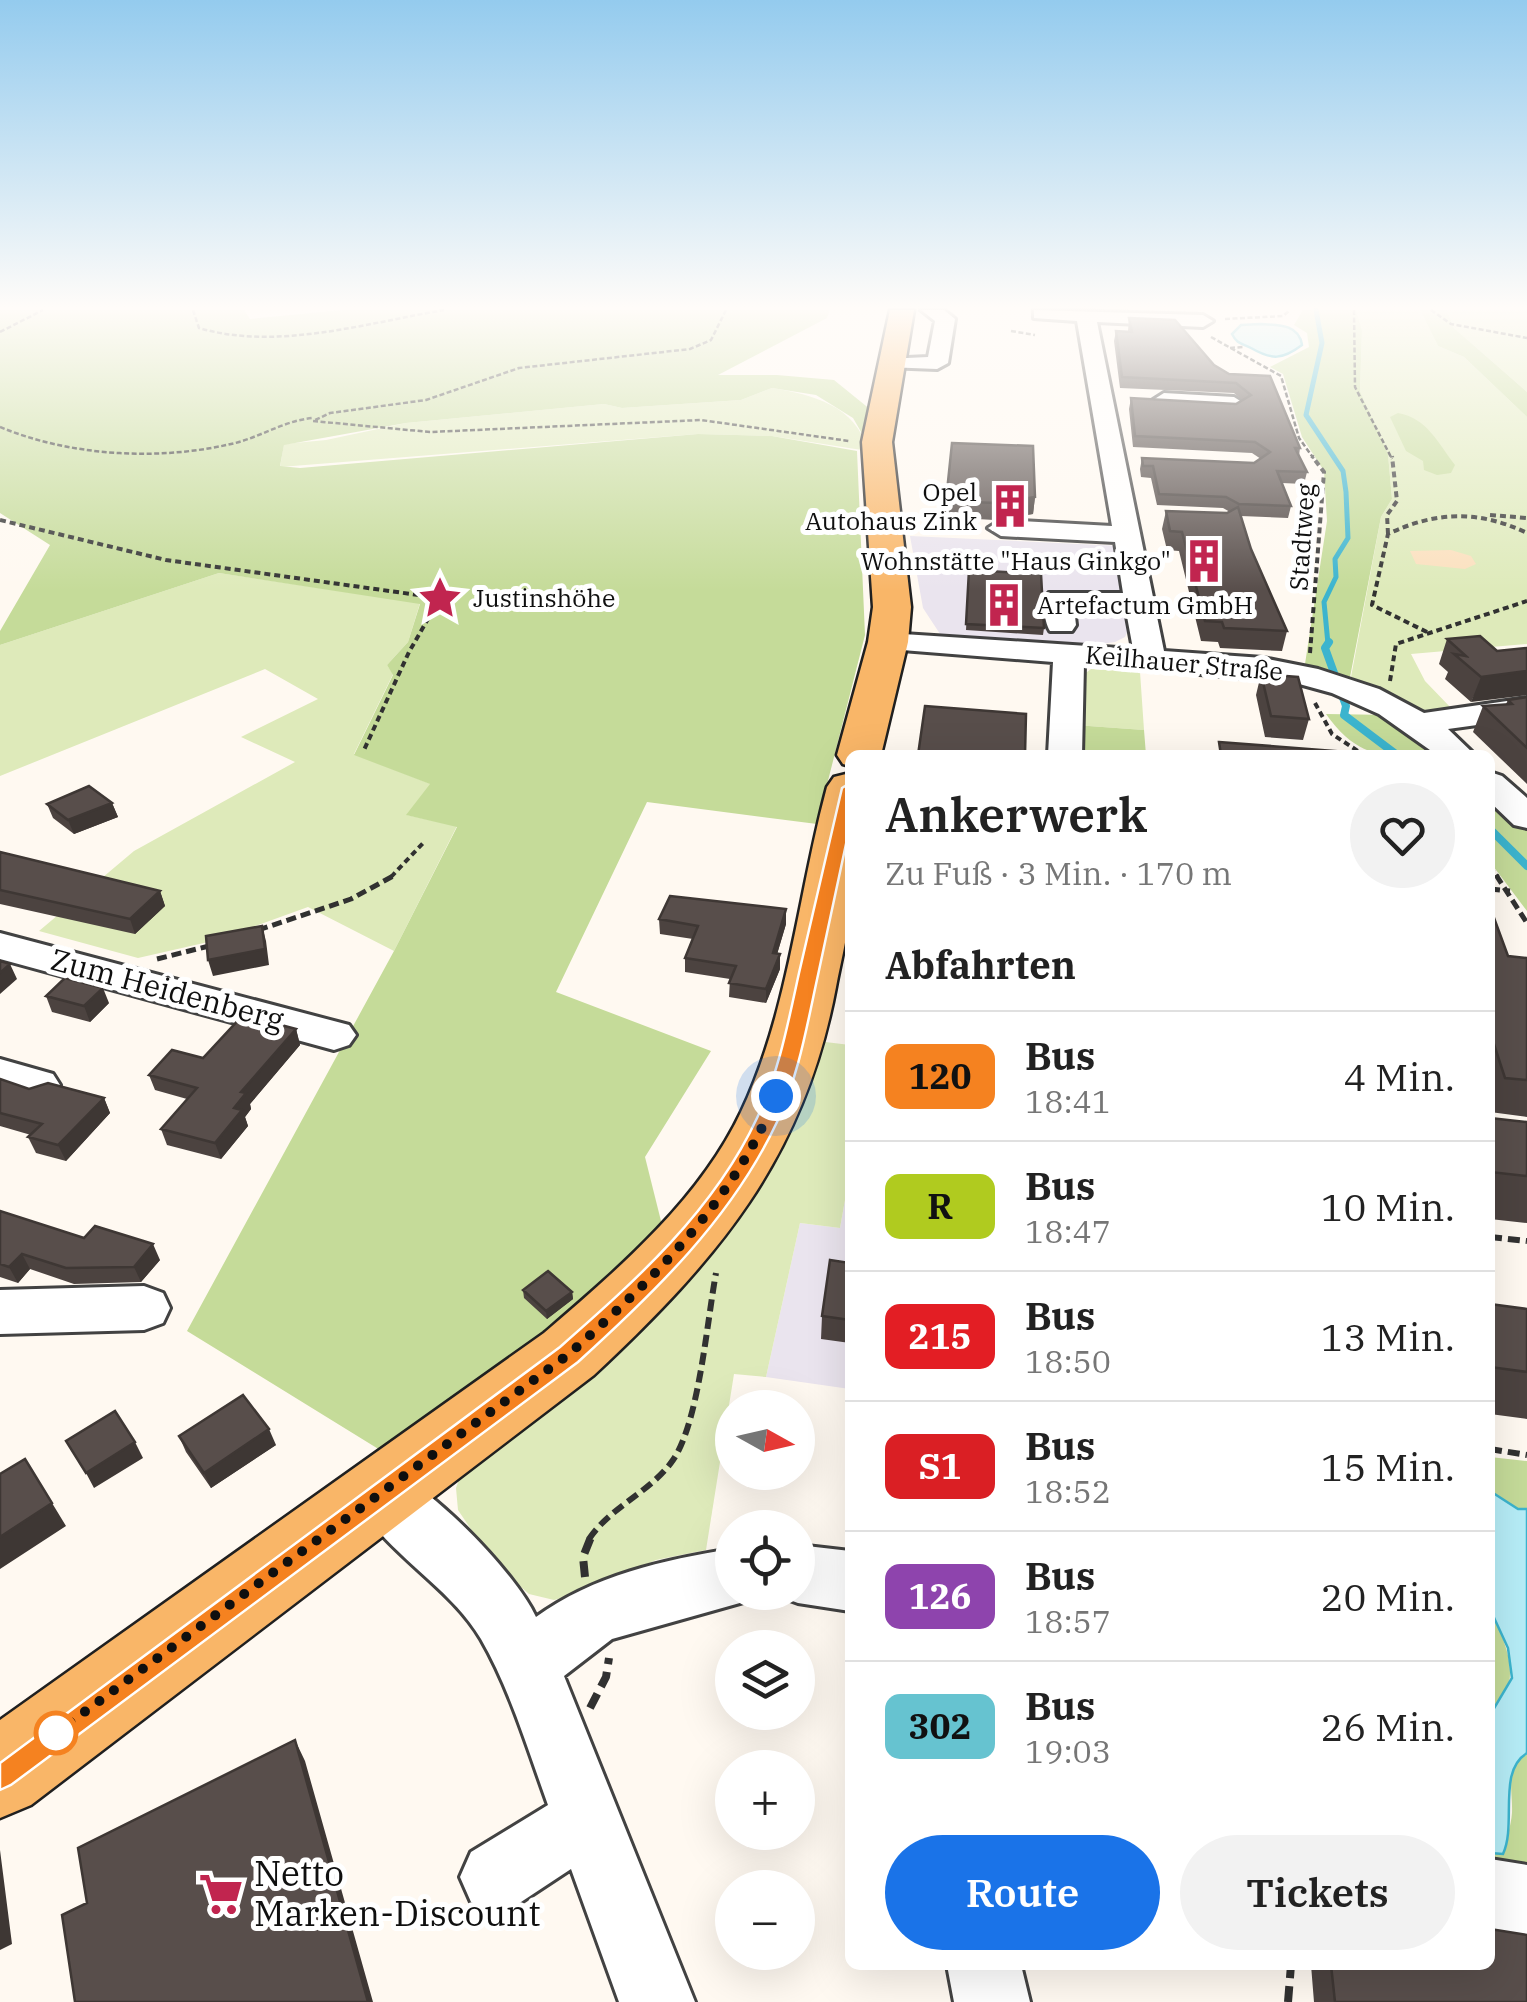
<!DOCTYPE html>
<html lang="de">
<meta charset="utf-8">
<style>
body{margin:0;font-family:"IBM Plex Serif",serif;background:#f2f2f2;color:#222;height:100vh;display:flex;flex-direction:column;font-size:38px;white-space:nowrap}
*{box-sizing:border-box;margin:0}
p{font-size:32px;color:#767676}
.icon{flex:none;width:55px;height:55px;fill:none;stroke:currentColor;stroke-width:2;stroke-linecap:round;stroke-linejoin:round}
.map{position:relative;flex:1;overflow:hidden}
.panel{position:absolute;left:845px;top:750px;width:650px;height:1220px;display:flex;flex-direction:column;background:#fff;border-radius:15px;box-shadow:0 10px 40px #0002}
.panel>*{flex:none}
.badge{padding:0 20px;border-radius:15px;font-size:35px;line-height:65px}
.needle{width:65px;rotate:98deg}
.fabs{position:absolute;left:715px;top:1390px;display:grid;gap:20px}
.fabs a{display:grid;place-items:center;width:100px;height:100px;border-radius:50%;background:#fff;box-shadow:0 10px 40px #0002;font-size:50px}
.you{position:absolute;width:50px;height:50px;margin:-25px;border:8px solid #fff;border-radius:50%;background:#1a73e8;box-shadow:0 0 0 15px #1a73e833}
.map>.badge{position:absolute;translate:-50% -50%;box-shadow:0 0 0 5px #fff}
h2{padding:0 40px;font-size:38px;line-height:90px}
.round{display:grid;place-items:center;flex:none;width:105px;height:105px;border-radius:52px;background:#f2f2f2}
.head{display:flex;align-items:center;justify-content:space-between;height:170px;padding:0 40px}
h1{font-size:48px;font-weight:600;line-height:75px}
.action{display:flex;gap:20px;margin-top:auto;padding:20px 40px}
.action a{flex:1;height:115px;border-radius:60px;background:#1a73e8;color:#fff;font-size:40px;font-weight:600;line-height:115px;text-align:center}
.action a+a{background:#f2f2f2;color:#222}
ul{padding:0;list-style:none}
li{display:flex;align-items:center;gap:30px;height:130px;padding:0 40px;border-top:2px solid #e0e0e0}
li div{flex:1}
li b{display:block;font-size:38px}
li em{font-style:normal}
li .badge{min-width:110px;font-weight:700;text-align:center}
.map>svg:first-child{display:block}
</style>
<div class="map">
<svg width="1527" height="2002" viewBox="0 0 1527 2002">
<rect width="100%" height="100%" fill="#fff9f1"/>
<!-- industrial -->
<path fill="#eae4ee" d="M910 536 1121 546 1135 628H1129L1125 637 1115 642 1088 646 942 637 923 608Z
M850 1172V1389L766 1377 800 1223 840 1228Z"/>
<!-- green -->
<path fill="#deeaba" d="M1356 310H1420L1438 346 1464 357 1527 417V644L1411 654 1425 681 1452 709 1421 710 1351 677 1381 517 1392 499 1388 454 1360 391 1362 330Z
M1447 310H1527V392L1454 328Z
M772 388C813 395 856 405 868 451L772 436 698 434 280 467 284 444 326 440 406 423 604 404 622 408 741 400Z
M219 573 420 603 408 642 387 665 393 674 354 754 431 784 407 815 457 826 394 951 308 907 217 940 138 958 39 931 134 851 295 762 241 737 318 699 265 669 0 776V645Z
M1091 669 1140 672 1144 730 1075 725 1083 675Z
M809 1040 850 1045V1172L840 1228 800 1223 766 1377 734 1374 706 1550 656 1560 578 1594 554 1600 529 1594 495 1565 458 1510 456 1488 464 1465 558 1390Z"/>
<!-- forest -->
<path fill="#c5db99" d="M0 310H244L250 319 343 310H830L827 318 718 375H777L834 380 871 410 864 437 853 418 816 395 772 388 741 400 622 408 604 404 406 423 284 445 280 466 300 468 698 434 772 436 857 451 865 635 817 824 647 802 556 992 711 1051 645 1157 665 1237 393 1458 187 1331 394 951 457 827 406 815 430 784 354 755 393 675 387 665 408 642 420 604 219 573 0 645V631L50 545 0 513Z
M1303 310H1356L1362 330 1360 391 1388 454 1392 499 1381 517 1350 677 1305 664 1327 521 1324 471 1302 437 1283 374 1270 367 1309 347 1307 333 1294 325Z
M1420 310H1447L1454 328 1527 392V417L1464 357 1438 346Z
M1398 413C1427 418 1438 443 1455 465L1451 473 1437 475 1424 470 1423 461 1406 451 1390 417Z
M1326 714 1392 715 1448 755C1392 755 1362 765 1326 714Z
M1075 725 1144 730 1146 755H1075Z
M1490 793 1527 827V911L1490 862Z
M1490 1457 1527 1461V1509H1518L1490 1491Z
M1490 1609C1507 1646 1525 1683 1490 1715Z
M1527 1753V1882L1490 1877V1853L1503 1854C1506 1841 1511 1826 1512 1813 1513 1790 1504 1767 1527 1753Z"/>
<!-- sand -->
<path fill="#fbe0be" d="M1451 550 1471 556 1476 564 1465 569 1416 564 1410 551Z"/>
<!-- water -->
<path fill="#b6edf7" stroke="#3cb4ce" stroke-width="2.5" d="M1260 324C1278 325 1299 324 1302 345 1282 360 1272 360 1251 348 1241 343 1237 344 1232 334L1241 325Z
M1490 1491 1518 1509H1527V1753C1497 1771 1517 1824 1503 1854L1490 1853V1715L1512 1678 1508 1648 1490 1609Z"/>
<g fill="none" stroke-linecap="round" stroke-linejoin="round">
<!-- stream-far1 -->
<path stroke="#3cb4ce" stroke-width="5" d="M1316 310 1322 343 1306 415 1343 471 1346 492 1348 538 1335 559 1336 577 1324 602 1328 644"/>
<!-- stream -->
<path stroke="#3cb4ce" stroke-width="8" d="M1329 642 1325 648 1346 706 1344 715 1397 755
M1490 829 1527 866"/>
<!-- minor casing -->
<g stroke="#424242" stroke-width="6">
<path id="minor" d="M921 310H944L955 319 948 363 937 369 886 367 882 363 886 359 928 357 935 321Z
M1034 310 1203 315 1213 321 1203 327 1097 322 1164 651 1263 658 1318 669 1379 689 1424 713 1527 698V718L1448 729 1475 755H1437L1379 714 1332 693 1292 682 1084 664 1082 755H1048L1053 662 877 648 873 642 877 636 888 633 1133 649 1126 611 1074 608 1076 625 1072 631H1050C1044 621 1042 603 1049 593H1123L1115 542 1001 536 988 528 1001 520 1112 526 1077 321 1034 318Z
M1164 393 1234 397 1245 404 1234 411 1156 405 1153 400Z
M1490 772 1502 776 1527 798V828L1514 825 1490 802Z
M0 933 349 1025 356 1035 349 1045 334 1050 0 959Z
M0 1059 53 1074 60 1085 53 1096 37 1101 0 1091Z
M144 1286 163 1293 170 1308 163 1323 144 1330 0 1334V1290Z
M383 1466C429 1484 515 1572 536 1617 594 1575 663 1560 732 1549V1592H757L754 1599 612 1639 564 1676 695 2002H619L571 1869 521 1902 496 1913 471 1902 460 1877 471 1852 548 1805C528 1750 510 1689 481 1639 448 1583 380 1551 353 1493L362 1474Z
M798 1545 850 1551V1611L798 1603 776 1595 798 1592Z
M1490 1859 1527 1865V1937L1490 1931Z
M947 1965H1021L1030 2002H954Z"/>
</g>
<!-- major casing -->
<g stroke="#202020" stroke-width="5">
<path id="major" d="M890 310H914L892 442 911 607 908 642 881 755H850V766L843 764 837 755 868 642 873 607 862 442Z
M850 773C850 817 852 860 850 904 849 931 841 960 836 987 804 1158 718 1259 594 1375L31 1805 0 1818V1720L544 1333C617 1270 699 1201 741 1112 789 1011 798 894 827 787L834 777Z"/>
</g>
<!-- path-far4 -->
<path stroke="#313131" stroke-width="2.5" stroke-dasharray="5 2.5" stroke-linecap="butt" d="M193 310 199 328C277 351 366 323 444 310
M726 310 711 340 690 349 519 368 426 400 330 413 313 421 430 432 701 420 849 441
M1354 310 1355 387 1392 459
M1431 310 1451 324 1527 338
M1225 319 1283 316 1290 310
M1011 331 1035 335
M0 332 43 310
M1211 337 1281 376 1299 438 1314 459
M1230 348 1243 347
M0 427C70 456 157 461 231 444 259 438 283 421 312 418"/>
<!-- path-far3 -->
<path stroke="#313131" stroke-width="4" stroke-dasharray="6 4" stroke-linecap="butt" d="M1490 515 1527 518
M0 520 166 560 440 598 409 652 364 750
M1388 534 1387 515 1397 501 1392 456
M1427 632 1372 605 1388 534C1436 511 1479 510 1527 533
M1310 653 1324 472 1312 456
M1390 681 1396 644 1527 601
M1315 703 1332 734 1364 755
M1490 867 1498 877
M391 877 425 841"/>
<!-- path-far2 -->
<path stroke="#313131" stroke-width="5" stroke-dasharray="10 5" stroke-linecap="butt" d="M1496 875 1527 923
M1490 889 1510 891
M258 930 351 899 395 875
M157 959 209 946"/>
<!-- path-far1 -->
<path stroke="#313131" stroke-width="6" stroke-dasharray="12 6" stroke-linecap="butt" d="M1490 1237 1527 1241
M1490 1449 1527 1455
M589 1539C611 1506 651 1492 673 1460 699 1422 707 1321 716 1273"/>
<!-- path -->
<path stroke="#313131" stroke-width="8" stroke-dasharray="16 8" stroke-linecap="butt" d="M585 1577 583 1557 591 1537
M590 1708 606 1677 609 1658
M1288 2002 1291 1965"/>
<!-- minor -->
<use href="#minor" fill="#fff" fill-rule="evenodd"/>
<!-- major -->
<use href="#major" fill="#f9b668" fill-rule="evenodd"/>
</g>
<!-- wall -->
<path fill="#4c4340" d="M1129 318 1229 374 1270 376 1300 448 1299 456 1307 472 1304 484 1282 483 1291 506 1288 518 1241 516 1251 549 1287 631 1282 651 1220 648 1218 642 1201 641 1179 551 1167 550 1162 529 1166 511 1227 513 1230 512 1223 508 1157 505 1151 478 1141 477 1140 469 1142 458 1254 463 1261 459 1252 453 1133 447 1129 409 1131 398 1236 404 1242 400 1234 393 1120 388 1114 341 1116 331H1128Z
M952 443 1035 497 1033 514 994 520 944 517Z
M969 570 1044 628 1043 635 966 630Z
M1447 639 1497 651 1471 702 1445 679 1448 672 1439 664Z
M1261 674 1309 719 1303 740 1265 737 1256 695Z
M1527 697V784L1473 732 1483 706 1506 704 1508 700Z
M112 803 118 817 74 834 53 818 47 804Z
M0 852 160 891 165 906 135 934 0 904Z
M1490 907 1508 956 1527 958V1117L1490 1112Z
M786 909V924L777 954 780 969 766 1003 729 997 730 979 685 972V958L693 939 660 934 659 919Z
M46 996 109 1003 90 1022 52 1012Z
M296 1029 300 1045 250 1104 251 1109 245 1117 248 1126 221 1159 167 1145 161 1129 187 1099 155 1090 149 1075Z
M0 1079 29 1089 104 1098 110 1113 66 1161 36 1153 28 1137 31 1135 0 1126Z
M1490 1118 1527 1122V1223L1490 1219Z
M0 1211 84 1238 160 1260 141 1282 74 1284 30 1269 18 1283 0 1277Z
M850 1263V1343L821 1339 822 1316Z
M523 1290 572 1292 573 1299 547 1319 524 1298Z
M1490 1304 1527 1309V1419L1490 1414Z
M179 1436 276 1445 211 1488 186 1452Z
M1311 1965H1490L1527 2002H1314Z"/>
<!-- shaded-wall -->
<path fill="#3e3734" d="M1035 497 1033 514 994 520 996 503Z
M1527 671V695L1471 702 1481 677Z
M112 803 118 817 74 834 68 820Z
M160 891 165 906 135 934 130 919Z
M786 909V924L773 968V953Z
M262 926 266 941 269 965 213 976 208 960Z
M780 954V969L766 1003V989Z
M10 964 17 979 0 994V973Z
M103 988 109 1003 90 1022 84 1006Z
M296 1029 300 1045 250 1104 251 1109 245 1117 248 1126 221 1159 215 1143 241 1092Z
M104 1098 110 1113 66 1161 58 1145Z
M153 1244 160 1260 141 1282 134 1267Z
M22 1254 30 1269 18 1283 9 1267Z
M572 1292 573 1299 547 1319 546 1311Z
M269 1429 276 1445 211 1488 204 1473Z
M135 1442 143 1458 94 1488 86 1473Z
M52 1503 66 1526 0 1569V1537Z
M295 1740 305 1761 373 2002H368Z
M0 1850 12 1944 0 1950Z"/>
<!-- building -->
<path fill="#584e4b" stroke="#3e3734" stroke-width="2.5" d="M1129 318 1175 320 1214 365 1229 374 1270 376 1300 448H1295L1307 472 1277 471 1291 506 1239 504 1226 497 1159 494 1153 466H1143L1142 458 1254 463 1270 452 1255 442 1135 436 1131 398 1236 404 1251 395 1236 383 1122 377 1116 331 1132 332Z
M952 443 1033 446 1035 497 996 503 946 501Z
M1238 507 1251 549 1287 631 1224 628 1222 622 1205 621 1182 532 1170 531 1166 511 1227 513Z
M969 570 1041 574 1044 628 966 624Z
M1480 636 1497 651 1527 648V671L1481 677 1454 654 1466 656 1447 639Z
M1261 674 1298 677 1309 719 1271 716Z
M1527 697V748L1483 706 1512 704 1508 700Z
M925 706 1026 714 1025 755H918Z
M1219 742 1386 755H1221Z
M89 786 112 803 68 820 47 804Z
M0 852 160 891 130 919 0 890Z
M670 896 786 909 773 953 780 954 766 989 729 983 736 966 685 958 698 926 659 919Z
M1490 907 1508 956 1527 958V1080L1505 1078 1490 1032Z
M262 926 265 949 208 960 206 936Z
M0 961 10 964 0 973Z
M65 978 103 988 84 1006 46 996Z
M243 1015 296 1029 241 1092 246 1093 234 1108 242 1110 215 1143 161 1129 197 1088 149 1075 172 1050 203 1058Z
M0 1079 29 1089 48 1083 104 1098 58 1145 28 1137 42 1124 0 1113Z
M1490 1118 1527 1122V1176L1490 1172Z
M0 1211 84 1238 95 1226 153 1244 134 1267 66 1268 22 1254 9 1267 0 1264Z
M830 1260 850 1263V1320L822 1316Z
M548 1271 572 1292 546 1311 523 1290Z
M1490 1304 1527 1309V1372L1490 1367Z
M243 1395 269 1429 204 1473 179 1436Z
M115 1411 135 1442 86 1473 66 1441Z
M25 1459 52 1503 0 1537V1474Z
M295 1740 368 2002H75L62 1915 87 1903 78 1848Z
M1490 1929 1527 1935V2002H1335L1331 1965H1490Z"/>
<!-- sky -->
<linearGradient id="sky" x2="0" y2="1"><stop stop-color="#94cbee"/><stop offset="0.52" stop-color="#fffcf9"/><stop offset="1" stop-color="#fffcf9" stop-opacity="0"/></linearGradient>
<rect width="1527" height="591" fill="url(#sky)"/>
<!-- line -->
<path fill="#f58220" stroke="#fff" stroke-width="2.5" d="M850 783 858 788C845 850 831 913 818 975 807 1025 799 1075 777 1122 732 1218 655 1292 578 1362L11 1785 0 1790V1763L560 1347C635 1281 714 1211 757 1118 779 1072 788 1023 799 973 814 911 828 849 842 788Z"/>
<g fill="none" stroke-linecap="round" stroke-linejoin="round">
<!-- walk -->
<path stroke="#0f0f0f" stroke-width="10" stroke-dasharray="0 18" d="M56 1733 569 1354C652 1280 734 1202 776 1096"/>
</g>
<!-- icons -->
<defs>
<g id="building-bare" transform="scale(3.45)"><path d="M-4-6H4V6H1V3H-1V6H-4ZM-2.5-4.3h1.7v1.8h-1.7ZM.8-4.3h1.7v1.8H.8ZM-2.5-1h1.7V.8h-1.7ZM.8-1h1.7V.8H.8Z" fill="#c1254f" stroke="#fff" stroke-width="2.5" paint-order="stroke"/></g>
<g id="sight-bare" transform="scale(3.45)"><path d="M0-6L1.8-2.2L6-1.7L2.9 1.2L3.7 5.4L0 3.3L-3.7 5.4L-2.9 1.2L-6-1.7L-1.8-2.2Z" fill="#c1254f" stroke="#fff" stroke-width="2.5" paint-order="stroke"/></g>
<g id="supermarket-bare" transform="scale(3.45)"><path d="M-6-5.5h2.5l.6 2H6L4.5 2H-2.5L-4.4-4H-6ZM-1.5 3.2a1.3 1.3 0 1 0 .1 0ZM3 3.2a1.3 1.3 0 1 0 .1 0Z" fill="#c1254f" stroke="#fff" stroke-width="2.5" paint-order="stroke"/></g>
</defs>
<g fill-rule="evenodd">
<use href="#building-bare" x="1010" y="506"/>
<use href="#building-bare" x="1204" y="561"/>
<use href="#sight-bare" x="440" y="598"/>
<use href="#building-bare" x="1004" y="605"/>
<use href="#supermarket-bare" x="221" y="1894"/>
</g>
<!-- markers -->
<circle fill="#fff" stroke="#f58220" stroke-width="5" cx="56" cy="1733" r="20"/>
<g text-anchor="middle" stroke-width="10" stroke-linejoin="round" paint-order="stroke">
<!-- far-poi labels -->
<g font-size="25" fill="#0f0f0f" stroke="#fff" text-anchor="end">
<text x="977" y="501">Opel<tspan x="977" dy="29">Autohaus Zink</tspan></text>
<text x="1171" y="570">Wohnstätte "Haus Ginkgo"</text>
<text x="473" y="607" text-anchor="start">Justinshöhe</text>
<text x="1037" y="614" text-anchor="start">Artefactum GmbH</text>
</g>
<!-- far-street labels -->
<g font-size="25" fill="#0f0f0f" stroke="#fff">
<text transform="translate(1302 537) rotate(-86)" y="9">Stadtweg</text>
<text transform="translate(1184 663) rotate(5)" y="9">Keilhauer Straße</text>
</g>
<!-- street labels -->
<g font-size="30" fill="#0f0f0f" stroke="#fff">
<text transform="translate(167 990) rotate(15)" y="10">Zum Heidenberg</text>
</g>
<!-- near-poi labels -->
<g font-size="35" fill="#0f0f0f" stroke="#fff" text-anchor="start">
<text x="254" y="1886">Netto<tspan x="254" dy="40">Marken-Discount</tspan></text>
</g>
</g>
</svg>
<div class="fabs">
<a><svg class="needle" viewBox="-14 -14 28 28"><path d="M0-13l5 13h-10z" fill="#e53935"/><path d="M0 13l5-13h-10z" fill="#767676"/></svg></a>
<a><svg class="icon" aria-label="locate" viewBox="0 0 24 24"><circle cx="12" cy="12" r="6"/><path d="M12 2v4M12 18v4M2 12h4M18 12h4"/></svg></a>
<a><svg class="icon" aria-label="layers" viewBox="0 0 24 24"><path d="M12 4l9 5-9 5-9-5zM3 14l9 5 9-5"/></svg></a>
<a>+</a>
<a>−</a>
</div>
<div class="you" style="left:776px;top:1096px"></div>
<section class="panel">
<div class="head"><div><h1>Ankerwerk</h1><p>Zu Fuß · 3 Min. · 170 m</p></div><a class="round"><svg class="icon" aria-label="heart" viewBox="0 0 24 24"><path d="M12 20l-8-8c-3-5 5-10 8-4 3-6 11-1 8 4z"/></svg></a></div>
<h2>Abfahrten</h2>
<ul>
<li><span class="badge" style="background:#f58220;color:#111">120</span><div><b>Bus</b><p>18:41</p></div><em>4 Min.</em></li>
<li><span class="badge" style="background:#b0cb1f;color:#111">R</span><div><b>Bus</b><p>18:47</p></div><em>10 Min.</em></li>
<li><span class="badge" style="background:#e31e24;color:#fff">215</span><div><b>Bus</b><p>18:50</p></div><em>13 Min.</em></li>
<li><span class="badge" style="background:#da1f24;color:#fff">S1</span><div><b>Bus</b><p>18:52</p></div><em>15 Min.</em></li>
<li><span class="badge" style="background:#8e44ad;color:#fff">126</span><div><b>Bus</b><p>18:57</p></div><em>20 Min.</em></li>
<li><span class="badge" style="background:#66c3d0;color:#111">302</span><div><b>Bus</b><p>19:03</p></div><em>26 Min.</em></li>
</ul>
<div class="action"><a>Route</a><a>Tickets</a></div>
</section>
</div>
